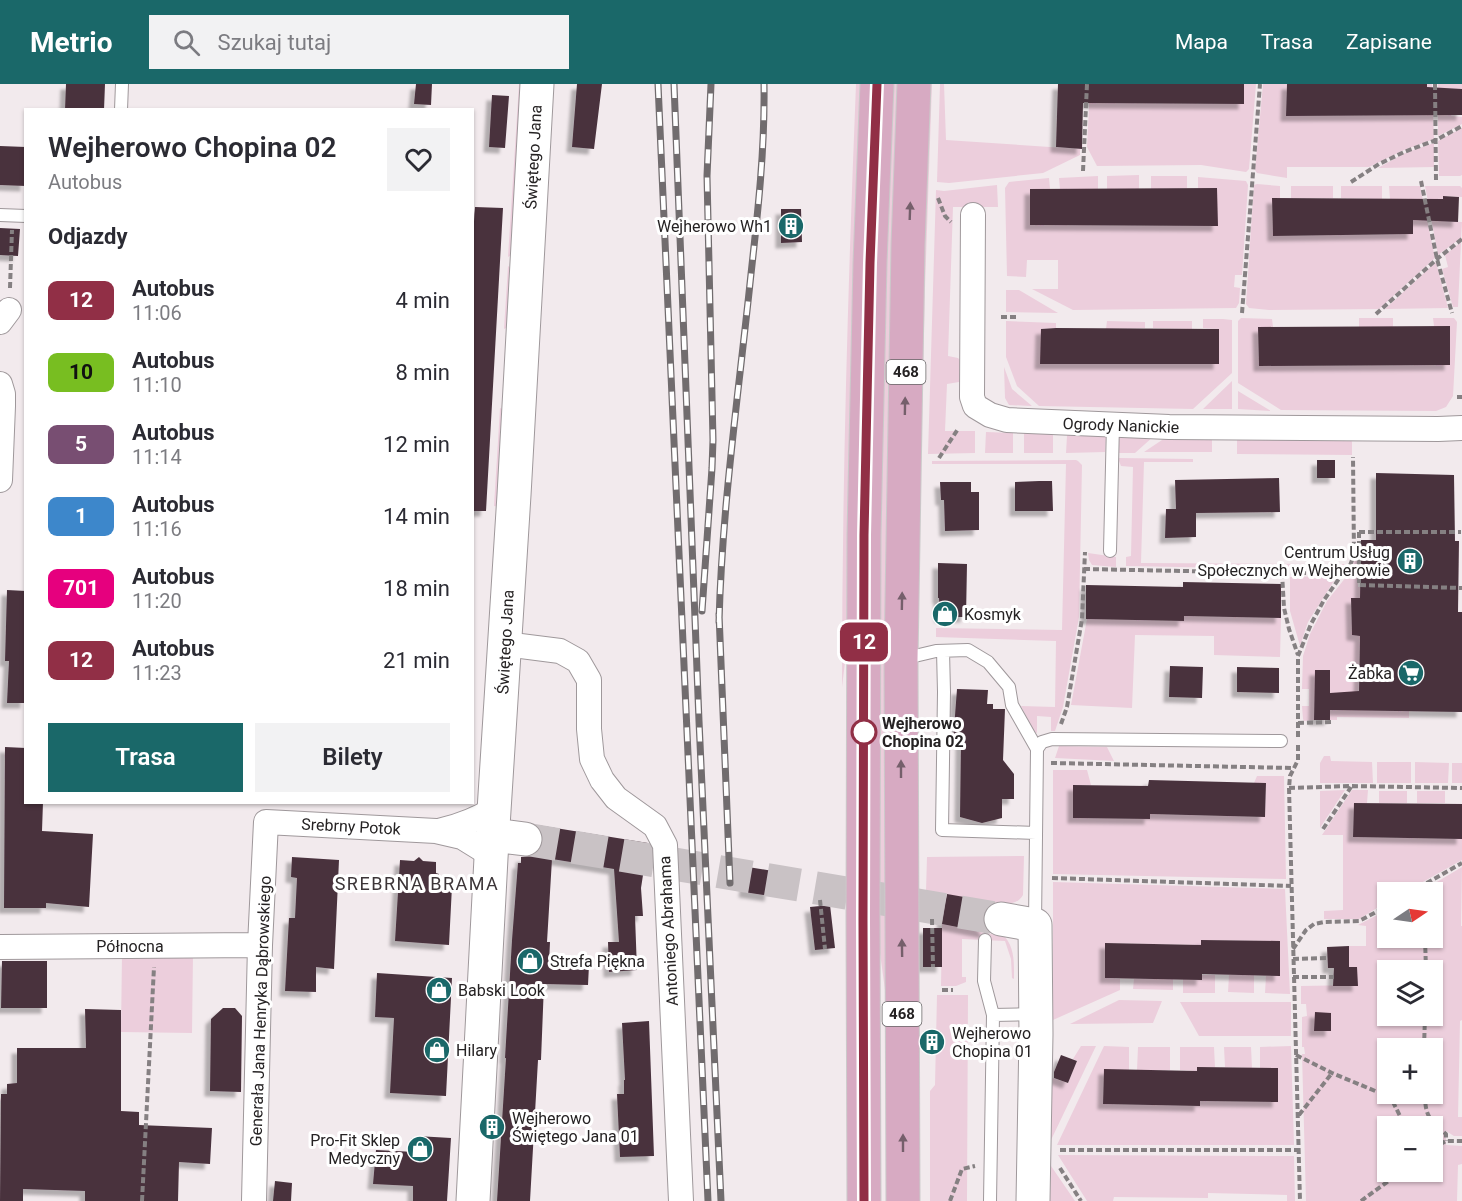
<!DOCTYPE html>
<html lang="pl">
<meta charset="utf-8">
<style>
body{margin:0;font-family:Roboto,sans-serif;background:#f2f2f3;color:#2b2b33;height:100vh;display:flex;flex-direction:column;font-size:22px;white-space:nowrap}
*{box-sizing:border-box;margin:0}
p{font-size:20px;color:#7c7c81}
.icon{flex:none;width:33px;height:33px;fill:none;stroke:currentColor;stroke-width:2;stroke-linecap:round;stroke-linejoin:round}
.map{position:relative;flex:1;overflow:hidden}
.panel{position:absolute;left:24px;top:24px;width:450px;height:696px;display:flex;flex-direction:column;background:#fff;border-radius:0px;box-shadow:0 2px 4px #0004}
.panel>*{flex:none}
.badge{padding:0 12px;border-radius:9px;font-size:21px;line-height:39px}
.needle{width:39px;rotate:77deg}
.tools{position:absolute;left:1377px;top:798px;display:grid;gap:12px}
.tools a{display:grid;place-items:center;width:66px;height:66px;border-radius:0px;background:#fff;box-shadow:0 2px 4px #0004;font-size:30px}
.map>.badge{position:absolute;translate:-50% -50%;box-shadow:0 0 0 3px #fff}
h2{padding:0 24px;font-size:22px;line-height:54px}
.round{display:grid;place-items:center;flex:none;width:63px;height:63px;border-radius:0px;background:#f2f2f3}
.headline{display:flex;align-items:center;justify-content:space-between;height:102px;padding:0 24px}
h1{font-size:28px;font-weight:600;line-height:45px}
.action{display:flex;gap:12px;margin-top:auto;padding:12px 24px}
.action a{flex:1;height:69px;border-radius:0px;background:#1a6869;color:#fff;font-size:24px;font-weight:600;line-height:69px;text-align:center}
.action a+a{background:#f2f2f3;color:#2b2b33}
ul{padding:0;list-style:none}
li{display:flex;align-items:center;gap:18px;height:72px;padding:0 24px}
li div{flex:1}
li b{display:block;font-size:22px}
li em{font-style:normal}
li .badge{min-width:66px;font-weight:700;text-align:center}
header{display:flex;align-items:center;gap:36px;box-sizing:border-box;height:84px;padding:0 30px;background:#1a6869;color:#fff}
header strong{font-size:28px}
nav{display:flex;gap:33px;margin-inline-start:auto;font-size:21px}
.search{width:420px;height:54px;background:#f2f2f3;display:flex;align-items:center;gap:15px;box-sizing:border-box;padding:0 21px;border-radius:0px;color:#7c7c81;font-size:22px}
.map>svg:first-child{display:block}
</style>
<header>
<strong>Metrio</strong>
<div class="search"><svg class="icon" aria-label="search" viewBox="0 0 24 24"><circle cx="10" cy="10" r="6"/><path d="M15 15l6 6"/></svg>Szukaj tutaj</div>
<nav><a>Mapa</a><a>Trasa</a><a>Zapisane</a></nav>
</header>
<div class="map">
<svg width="1462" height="1117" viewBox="0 0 1462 1117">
<defs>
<filter id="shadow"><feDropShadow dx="-5.5" dy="5.5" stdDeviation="1.5" flood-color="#0004"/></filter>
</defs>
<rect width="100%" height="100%" fill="#f2eaed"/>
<!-- green -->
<path fill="#eccedc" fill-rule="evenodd" d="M519 0H524L514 169 508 173Z
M856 0H862L848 553 842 603C842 402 848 201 856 0Z
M888 0H906L888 928 877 847 878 304Z
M929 0H932L925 204 919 467 916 465Z
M940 0H944L946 56 1080 65V71L1043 89 949 99 937 98Z
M1090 0 1108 19 1243 20 1244 0H1256L1249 85 1246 88 1201 81 1097 82 1087 63Z
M1263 0H1287L1286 32 1427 31V0H1432L1434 55 1404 66 1369 83H1287V94L1257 89 1255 86Z
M1438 0H1462V5H1453L1451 32 1462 33V40L1438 52Z
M1462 44V91L1460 92H1439L1438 57Z
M1434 59V83L1378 84 1405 69Z
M1139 91V105H1107V92Z
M1098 92V105H1060L1059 94Z
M1151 92H1187V104L1151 105Z
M1198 93 1246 97 1248 101 1242 191H1235L1234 203 1240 204 1239 219 1236 224 1073 226 1032 205H1058V176H1027L1026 193 1007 192 1005 104 1009 98 1049 94 1050 105 1030 106V141L1217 142V104H1198Z
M1257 100 1280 102V114L1272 115 1273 152 1413 150V115H1390L1389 102H1420L1435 174 1379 225 1269 226 1249 224 1246 220 1253 114 1254 101Z
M997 101 998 123H953L948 272 958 274 964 280V294L959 298 947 300 945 347H975V369L928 370 936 106 944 107Z
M1291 102H1333V114H1291Z
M1341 102H1382V115L1341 114Z
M1425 102H1460L1462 104V113L1443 112 1441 137 1462 138 1461 154 1438 171Z
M1461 158 1458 223H1453L1442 185 1448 183 1445 171Z
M1436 178 1448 224 1385 225Z
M508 182 513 186 510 242 504 245Z
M1006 206H1019L1058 229 1006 228Z
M1241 234 1272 235 1273 243H1258L1259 282 1450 281V242H1434L1433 234H1454L1457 238 1453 312 1446 323 1436 327 1281 326 1238 299V237Z
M1359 234H1393V243H1359Z
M1203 235H1223L1232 236V289L1193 325 1039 322 1017 302 1006 273V237L1056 239V244L1041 245V280H1219V245L1203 244Z
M1107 237 1145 238V244L1106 245Z
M1153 237H1192V245L1153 244Z
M1004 283 1012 305 1032 322 1009 321 1005 314Z
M1232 297V325H1203Z
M1238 307 1271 327 1238 325Z
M500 324 506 327 500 423 494 422Z
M986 348 1013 349V369H985Z
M1024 348 1053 350V369H1024Z
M1068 350 1106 351 1105 368 1066 369 1067 352Z
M1119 351 1154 352 1135 369H1119Z
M1168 352H1212V368H1144Z
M1237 353H1349L1352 358V371L1237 370Z
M1119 374 1193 375V378H1144L1141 479 1347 480V483L1341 486 1126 482V473L1131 472 1133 383 1121 382 1119 377Z
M1076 376 1078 377 1082 381 1079 533 1063 623 1055 647H1051V633L1037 632V649L1034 648 1021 622 1055 623 1056 557 936 553V544L1062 546 1066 380H932V377Z
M1088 469 1116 473V483L1092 481 1089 476Z
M1357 471 1358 503 1434 504 1398 514H1351L1352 551 1360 552 1358 626 1409 627V634L1337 633V636H1330V609H1315L1314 636 1304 637 1303 635 1302 622H1309V605H1302L1303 572 1310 550 1327 517 1346 493Z
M1337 492 1308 538 1300 562 1290 527V493Z
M1184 532 1281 534 1280 573 1214 571V552L1135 551 1132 624 1071 621 1087 535 1183 537Z
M1059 662 1107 663 1114 677 1055 674Z
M1324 672H1330L1331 677 1372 678 1373 699H1320V679Z
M1377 678H1411V699H1377Z
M1415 678 1449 679 1448 699H1415Z
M1452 679H1462V699H1452Z
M1053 686H1087L1091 701H1073V734L1149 735 1150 730 1265 733 1266 699H1254L1257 692H1284L1286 795 1053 790Z
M1345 706 1320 744V707Z
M1352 706H1368L1367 719H1354L1353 753 1462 755V776L1405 808H1388L1387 818 1359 835H1324V827L1343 826V751H1322Z
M1379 707H1407V719H1379Z
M1417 707H1445V719H1417Z
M1024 772 1023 811C1018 819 1013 819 1004 820L926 807 927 773Z
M1462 783 1461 842H1462V936L1460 937 1458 1033H1462V1052H1454L1446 1047V1061L1462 1062V1080L1458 1081 1457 1117H1306L1302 970H1305L1304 963H1302V933L1307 932 1306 920H1301V902L1357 901V883H1349V862H1366V842L1358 841 1387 826 1388 854H1432V808H1420ZM1388 886H1432V932H1388ZM1388 964H1432V1010H1388ZM1388 1042H1432V1088H1388Z
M1053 798 1285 805 1290 910 1265 909 1266 892 1280 891V857L1201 856V861L1106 859 1105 894 1120 895V906L1053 936Z
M942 840 1005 853C1015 865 1014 880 1014 895L1012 894 1011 875 1005 857 962 855V893H966V898L956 902H941Z
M122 870H193L192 949 121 948Z
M1202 891H1215V909H1183V895L1202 896Z
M1229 891H1254V909L1228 908Z
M1134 895H1173V906L1133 905Z
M937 911H968L967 1117H930V1007L935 1001Z
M1119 916 1162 917 1153 939 1070 940Z
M1180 918H1291V952H1199Z
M1081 962H1096L1051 1056 1052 994 1068 999 1077 977 1073 975Z
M1104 962 1129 963V986H1104L1103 1020 1199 1022 1200 1017 1277 1018 1278 984H1260V963L1291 962 1294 1061H1057Z
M1138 963H1170V986H1137Z
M1180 963H1214L1215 983H1198L1197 987 1180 986Z
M1224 963H1251L1252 984 1225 983Z
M1058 1071 1294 1072 1295 1117H1287V1111L1208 1109V1114L1114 1113 1113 1117H1087Z
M1051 1082 1075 1117H1050Z"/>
<!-- building -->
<path fill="#4a323e" filter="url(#shadow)" d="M66 0H105L104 26H65Z
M416 0H432L431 21 414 20Z
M577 0H602L594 65 572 63Z
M1058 0H1244V20L1083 19 1082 65 1056 63Z
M1287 0H1427V3L1462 5V31L1286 32Z
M492 11 509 12 505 64 489 63Z
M0 62 26 63V102L0 101Z
M1217 104 1218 142 1030 141V105Z
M1443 112 1459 113 1458 138 1413 136V150L1273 152 1272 114 1443 115Z
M475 123 503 124 486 427H472V166Z
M781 125H801L802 158 781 159Z
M0 144 20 145 18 172 0 171Z
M1450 242V281L1259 282 1258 243Z
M1056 244 1219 245V280H1040L1041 245Z
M1317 376H1335V394H1317Z
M1376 389 1454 391 1455 457H1459L1458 528H1462V628L1330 626V636H1314L1315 586H1330V609L1359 607 1360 552 1352 551 1351 514H1360L1361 456H1376Z
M1279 394 1280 428 1196 429V453L1165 454 1166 425H1176L1175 396Z
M1039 397H1052L1053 427H1015V398Z
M940 398H971V408H979V446L945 447 944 416H941Z
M938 479 967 480 966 533H940L939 514H938Z
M1183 498 1281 500V534L1184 532V537L1086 535V501L1183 503Z
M7 506 26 507V619H7L9 577H5Z
M1170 582 1203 583 1202 614 1169 613Z
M1237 583 1279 584V609L1237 608Z
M957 605 988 606 987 620H993V625H1005L1003 676 1014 690V715H1002V734L982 739 960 733 961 658H953Z
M5 663 26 664V718H43L42 747 93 750 89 823 46 819V824H4Z
M1149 696 1266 699 1265 733 1150 730V735L1073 734V701L1148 702Z
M1354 719 1462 720V755L1353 753Z
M537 741 648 759 641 804 643 832H635L637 886 609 888 608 858H619L614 785 552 775 547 858H550L549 879 589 881 588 901 544 900 541 976H538L530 1117H497L506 974H505L512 856 518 779H521V773L532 772 540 766 544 757 542 748Z
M292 773 339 776 334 885 316 883V908L285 907 289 834H295L297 794 291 793Z
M419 773 423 777 436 778V789L439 790V793L444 796 448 802H452L449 861 395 857 400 776 414 777Z
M748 783 773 787 770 812 744 808Z
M947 810 993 818 986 823 983 832V841L988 849 942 840Z
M830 821 835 864 815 866 810 823Z
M923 844H942V883H923Z
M1201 856 1280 857V892L1202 890V896L1105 894V859L1201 861Z
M1349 862V883H1357L1358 902H1333L1334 884H1328L1327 863Z
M2 877H47V924H1Z
M377 889 452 894 446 1012 390 1009 394 934 375 933Z
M223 924H235L242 932 241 1008 210 1007 211 935Z
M85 925 121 926V1027L139 1028V1041L212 1044 210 1080 179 1078 178 1117H85V1107L23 1105V1117H0L1 1010H7V1000L17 999V964H86Z
M1315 928 1331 929V947H1314Z
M649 937 654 1072 620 1073 617 1010H624V996H625L622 939Z
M1061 971 1077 977 1068 999 1054 994V988Z
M1197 983 1278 984V1018L1200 1017V1022L1103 1020 1104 985 1197 987Z
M417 1052 451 1054 447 1117H413V1102L373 1100 376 1066 415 1068Z
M275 1097 292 1099 291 1117H273Z"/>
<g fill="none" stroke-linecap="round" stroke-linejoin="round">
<!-- secondary-tunnel -->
<path stroke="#c9c2c5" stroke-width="33" stroke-dasharray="33 16" stroke-linecap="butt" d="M525 755 1001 835"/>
<!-- lane casing -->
<g stroke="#9f989b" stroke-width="14">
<path id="lane" d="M121 26 122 0
M0 131 26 132
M1110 467 1113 340
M943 567 944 608 942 746 1036 749
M902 575 936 567 968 566 988 578 1009 603 1012 621 1037 665 1035 840
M1037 665 1042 658 1052 655 1281 657
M985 856 984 897 993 931
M990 1117 993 931 1035 930"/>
</g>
<!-- street casing -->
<g stroke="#9f989b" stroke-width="26">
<path id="street" d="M973 131 972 313 975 322 990 331 1007 336 1169 343 1438 345 1462 344
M0 238 9 226
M0 300 3 310V322L0 396
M505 560 560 567 578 577 589 596V645L592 675 602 696 616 714 655 742 665 761 681 1117
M439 747C460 742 477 736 495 724
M0 863 260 861
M254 1117 260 861 266 738 436 747 462 753 483 766 491 774"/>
</g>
<!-- secondary casing -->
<g stroke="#9f989b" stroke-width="35">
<path id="secondary" d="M493 751 525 755
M1001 835 1035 841 1036 950 1033 1117
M473 1117 491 774 514 411 537 0"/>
</g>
<!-- primary casing -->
<g stroke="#cbcaca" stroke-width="35">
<path id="primary" d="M864 1117 863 835 864 451 870 179 877 0
M903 1117 901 576 908 161 914 0"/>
</g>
<!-- path -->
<path stroke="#858082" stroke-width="4" stroke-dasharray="6 3" stroke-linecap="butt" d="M1435 0 1436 97
M1083 87 1087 0
M1421 97 1437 175 1452 229
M1351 98 1379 80 1404 68 1436 56 1462 42
M938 114 945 132 951 138
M10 204 12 146
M1242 229 1260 0
M1376 230 1437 175 1462 155
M1001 233H1019
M1457 313H1462
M939 374 958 345
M1359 448V501L1462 504
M1359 448H1461
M1084 485 1282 489 1284 524 1289 545 1298 571
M1282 489H1343L1349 484 1354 471 1353 373
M1298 639 1334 638
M1061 640 1067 623 1082 535 1085 468
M1298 653V572L1311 540 1324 516 1343 489
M1298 661V676L1290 692 1289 704 1300 1117
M1051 679 1294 684
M1289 704 1351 702 1462 704
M1323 745 1351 703
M1052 794 1291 802
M1411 808 1462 779
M1427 808 1431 798
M820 816 825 865
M932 835 933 883
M1425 854 1426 886
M1293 865 1306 846 1314 840 1324 838 1359 837 1388 822
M1293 875 1327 874
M1293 893H1334
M942 906H953
M1424 964 1425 932
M1296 971 1332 989 1380 1009 1392 1016 1405 1042
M1425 1010C1425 1031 1429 1036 1446 1050V1057
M1299 1031 1332 989
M1432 1065 1446 1057H1462
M1060 1066H1299
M1060 1084 1081 1117
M142 1117 154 883
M950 1117 962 1085 975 1082
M1361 1117 1401 1088"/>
<!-- lane -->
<use href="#lane" stroke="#fff" stroke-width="12"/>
<!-- street -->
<use href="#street" stroke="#fff" stroke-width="24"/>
<!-- secondary -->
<use href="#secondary" stroke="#fff" stroke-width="33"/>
<!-- primary -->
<use href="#primary" stroke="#d7aac2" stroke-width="33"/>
<!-- rail casing -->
<g stroke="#716c6e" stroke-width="7">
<path id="rail" d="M658 0 708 1117
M674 0 699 637 721 1117
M702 527 712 384 713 356 707 92 711 0
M719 530 730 799
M719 538C722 422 739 306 751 190 758 127 765 64 764 0"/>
</g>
<!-- rail -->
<use href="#rail" stroke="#fff" stroke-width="4.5" stroke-dasharray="14" stroke-linecap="butt"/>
</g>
<!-- one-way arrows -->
<defs><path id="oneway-solid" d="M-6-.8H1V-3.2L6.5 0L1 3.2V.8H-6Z" transform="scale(1.5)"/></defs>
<g fill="#755f6b">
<use href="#oneway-solid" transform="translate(910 127) rotate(-88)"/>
<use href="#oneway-solid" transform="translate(905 322) rotate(-89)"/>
<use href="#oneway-solid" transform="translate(902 517) rotate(-89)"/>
<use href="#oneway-solid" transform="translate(901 685) rotate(-90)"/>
<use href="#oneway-solid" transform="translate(902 864) rotate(-91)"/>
<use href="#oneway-solid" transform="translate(903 1059) rotate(-90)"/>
</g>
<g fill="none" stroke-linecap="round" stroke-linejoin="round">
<!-- line casing -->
<g stroke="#fff" stroke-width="14">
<path id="line" d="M864 1117 863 835 864 451 870 179 877 0"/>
</g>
<!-- line -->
<use href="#line" stroke="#912f46" stroke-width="9"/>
</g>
<!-- icons -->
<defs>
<g id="building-disc" transform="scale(1.35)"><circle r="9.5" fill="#1a6869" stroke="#fff"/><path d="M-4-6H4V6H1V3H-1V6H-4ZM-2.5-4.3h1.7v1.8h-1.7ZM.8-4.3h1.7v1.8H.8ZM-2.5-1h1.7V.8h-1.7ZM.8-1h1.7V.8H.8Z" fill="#fff"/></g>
<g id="shop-disc" transform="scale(1.35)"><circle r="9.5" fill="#1a6869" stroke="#fff"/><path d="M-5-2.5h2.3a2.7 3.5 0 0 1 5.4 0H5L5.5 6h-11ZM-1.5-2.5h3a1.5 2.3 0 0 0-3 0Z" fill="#fff"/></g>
<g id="supermarket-disc" transform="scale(1.35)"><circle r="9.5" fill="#1a6869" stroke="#fff"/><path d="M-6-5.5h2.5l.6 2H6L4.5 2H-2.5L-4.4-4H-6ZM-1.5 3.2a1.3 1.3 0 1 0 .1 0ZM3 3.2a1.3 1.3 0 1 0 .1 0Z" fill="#fff"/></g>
</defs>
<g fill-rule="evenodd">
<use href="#building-disc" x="791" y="142"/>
<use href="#building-disc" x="1410" y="477"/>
<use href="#shop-disc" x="945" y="530"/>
<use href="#supermarket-disc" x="1411" y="589"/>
<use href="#shop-disc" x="530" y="877"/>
<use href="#shop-disc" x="439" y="906"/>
<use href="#building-disc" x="932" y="958"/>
<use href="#shop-disc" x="437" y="966"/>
<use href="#building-disc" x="492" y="1043"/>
<use href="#shop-disc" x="420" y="1065"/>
</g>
<!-- markers -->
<circle fill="#fff" stroke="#912f46" stroke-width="3" cx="864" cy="648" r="12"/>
<g text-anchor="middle" stroke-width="6" stroke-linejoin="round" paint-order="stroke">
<!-- shield labels -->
<g fill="#fff" stroke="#666465" stroke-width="1.5">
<rect x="886.5" y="276" width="39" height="24" rx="4.5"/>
<rect x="882.5" y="918" width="39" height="24" rx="4.5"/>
</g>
<g font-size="15" font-weight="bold" fill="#252223">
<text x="906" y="293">468</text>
<text x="902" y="935">468</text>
</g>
<!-- street labels -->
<g font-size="16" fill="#252223" stroke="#fff">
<text transform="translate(533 73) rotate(-87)" y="6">Świętego Jana</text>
<text transform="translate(1121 341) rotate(2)" y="6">Ogrody Nanickie</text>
<text transform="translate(505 558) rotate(-87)" y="6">Świętego Jana</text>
<text transform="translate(351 742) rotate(3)" y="6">Srebrny Potok</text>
<text transform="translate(668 847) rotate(-93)" y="6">Antoniego Abrahama</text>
<text x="130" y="868">Północna</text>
<text transform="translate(260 927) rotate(-88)" y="6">Generała Jana Henryka Dąbrowskiego</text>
</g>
<!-- poi labels -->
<g font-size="16" fill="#252223" stroke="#fff" text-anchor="start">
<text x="772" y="148" text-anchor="end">Wejherowo Wh1</text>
<text x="1390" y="474" text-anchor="end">Centrum Usług<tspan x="1390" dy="18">Społecznych w Wejherowie</tspan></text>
<text x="964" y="536">Kosmyk</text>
<text x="1392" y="595" text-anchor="end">Żabka</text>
<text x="550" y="883">Strefa Piękna</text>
<text x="458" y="912">Babski Look</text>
<text x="952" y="955">Wejherowo<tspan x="952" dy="18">Chopina 01</tspan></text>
<text x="456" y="972">Hilary</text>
<text x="512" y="1040">Wejherowo<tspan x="512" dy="18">Świętego Jana 01</tspan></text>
<text x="400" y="1062" text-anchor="end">Pro-Fit Sklep<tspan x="400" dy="18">Medyczny</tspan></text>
</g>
<!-- stop labels -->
<g font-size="16" font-weight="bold" fill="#252223" stroke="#fff" text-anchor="start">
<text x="882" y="645">Wejherowo<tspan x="882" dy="18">Chopina 02</tspan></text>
</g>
<!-- neighbourhood labels -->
<g font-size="18" letter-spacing="1.5" fill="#3c3538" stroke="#fff">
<text x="417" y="806">SREBRNA BRAMA</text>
</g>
</g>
</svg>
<div class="tools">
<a><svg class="needle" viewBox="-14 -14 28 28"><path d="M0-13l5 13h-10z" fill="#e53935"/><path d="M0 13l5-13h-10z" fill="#7c7c81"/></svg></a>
<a><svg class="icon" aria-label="layers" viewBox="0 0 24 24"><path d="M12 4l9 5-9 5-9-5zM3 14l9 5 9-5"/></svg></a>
<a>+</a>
<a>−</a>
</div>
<b class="badge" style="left:864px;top:558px;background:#912f46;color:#fff">12</b>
<section class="panel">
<div class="headline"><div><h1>Wejherowo Chopina 02</h1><p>Autobus</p></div><a class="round"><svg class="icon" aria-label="heart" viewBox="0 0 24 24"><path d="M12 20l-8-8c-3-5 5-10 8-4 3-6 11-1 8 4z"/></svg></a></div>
<h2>Odjazdy</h2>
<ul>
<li><span class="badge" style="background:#912f46;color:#fff">12</span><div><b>Autobus</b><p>11:06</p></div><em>4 min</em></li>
<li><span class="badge" style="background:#78be21;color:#111">10</span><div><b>Autobus</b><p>11:10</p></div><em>8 min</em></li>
<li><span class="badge" style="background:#784e72;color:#fff">5</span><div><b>Autobus</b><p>11:14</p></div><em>12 min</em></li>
<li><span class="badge" style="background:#3d87cb;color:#fff">1</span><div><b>Autobus</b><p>11:16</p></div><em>14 min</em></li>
<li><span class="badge" style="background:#e6007e;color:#fff">701</span><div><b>Autobus</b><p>11:20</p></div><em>18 min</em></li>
<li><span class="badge" style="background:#912f46;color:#fff">12</span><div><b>Autobus</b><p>11:23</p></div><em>21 min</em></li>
</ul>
<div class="action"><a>Trasa</a><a>Bilety</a></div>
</section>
</div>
